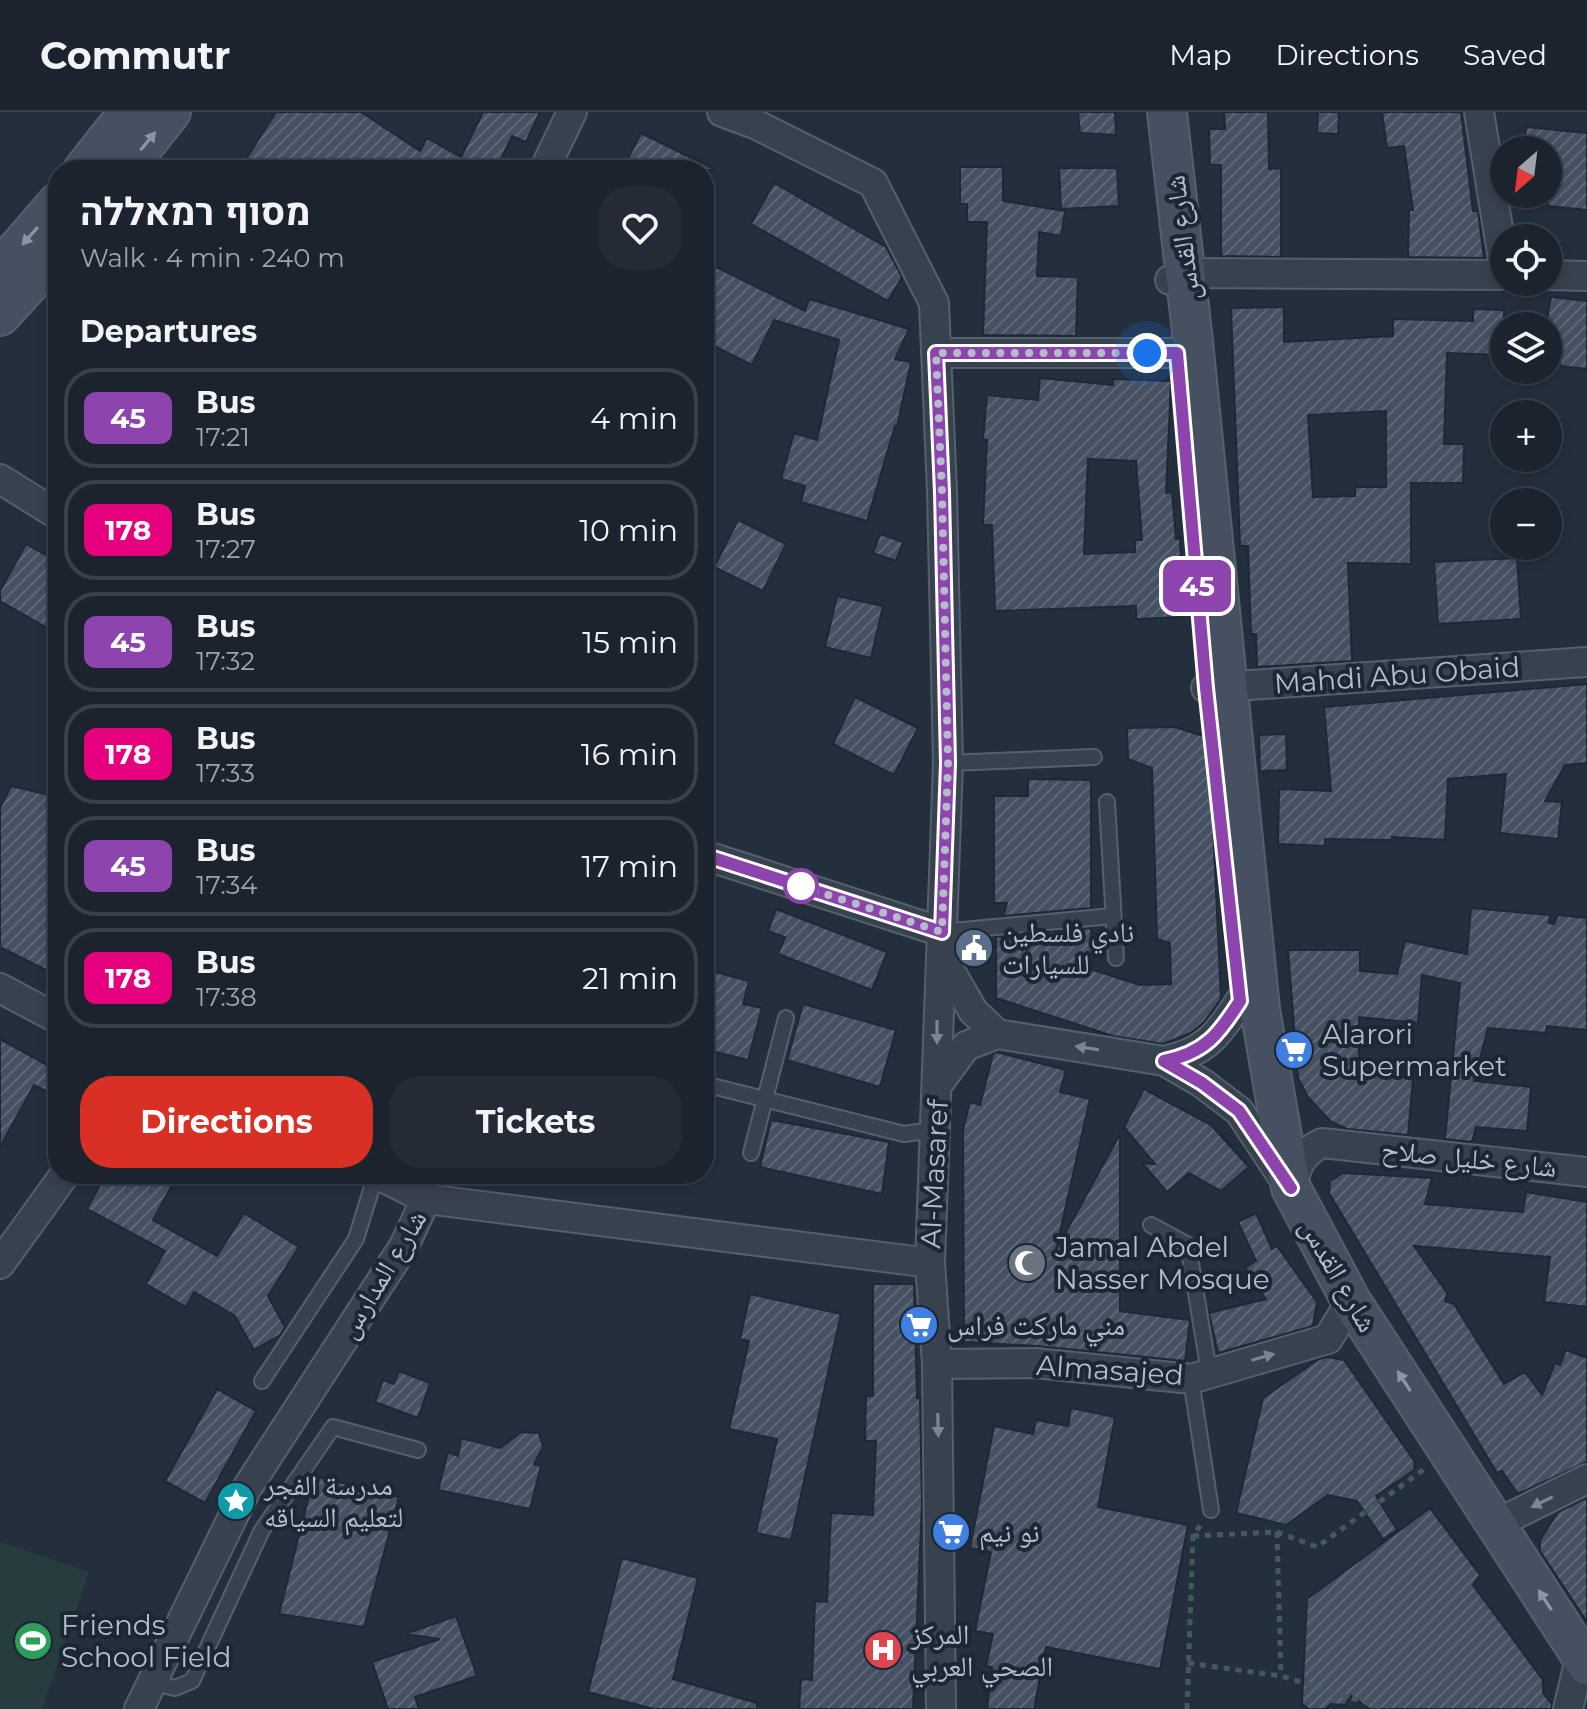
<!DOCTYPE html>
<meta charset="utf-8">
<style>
body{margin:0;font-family:Montserrat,"Noto Naskh Arabic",Heebo,sans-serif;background:#242b36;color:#f1f3f6;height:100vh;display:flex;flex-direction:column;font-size:30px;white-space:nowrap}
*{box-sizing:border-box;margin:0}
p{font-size:26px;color:#a0a4aa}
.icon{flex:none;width:44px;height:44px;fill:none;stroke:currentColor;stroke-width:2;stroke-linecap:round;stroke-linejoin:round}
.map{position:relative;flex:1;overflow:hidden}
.side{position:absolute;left:48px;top:48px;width:666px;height:1024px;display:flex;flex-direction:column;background:#1b232e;border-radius:32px;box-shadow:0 4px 12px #0003,0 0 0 2px #39404a}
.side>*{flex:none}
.badge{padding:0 16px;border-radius:12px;font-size:28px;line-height:52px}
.needle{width:52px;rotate:208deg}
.controls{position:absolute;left:1490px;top:24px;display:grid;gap:16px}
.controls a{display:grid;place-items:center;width:72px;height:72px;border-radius:50%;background:#1b232e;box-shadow:0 4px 12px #0003,0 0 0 2px #39404a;font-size:40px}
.you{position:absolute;width:40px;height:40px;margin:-20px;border:6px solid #fff;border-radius:50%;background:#1a73e8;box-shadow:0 0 0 12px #1a73e833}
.map>.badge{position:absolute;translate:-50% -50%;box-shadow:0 0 0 4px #fff}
h2{padding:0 32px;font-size:30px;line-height:72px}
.round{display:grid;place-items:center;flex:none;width:84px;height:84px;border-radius:32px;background:#242b36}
.head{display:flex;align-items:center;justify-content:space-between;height:136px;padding:0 32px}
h1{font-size:38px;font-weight:700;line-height:60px}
.button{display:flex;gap:16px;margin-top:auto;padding:16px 32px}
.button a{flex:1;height:92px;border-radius:32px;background:#d93025;color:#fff;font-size:32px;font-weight:700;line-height:92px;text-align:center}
.button a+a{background:#242b36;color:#f1f3f6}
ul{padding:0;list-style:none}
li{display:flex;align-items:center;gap:24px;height:100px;margin:0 16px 12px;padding:0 16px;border:4px solid #39404a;border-radius:32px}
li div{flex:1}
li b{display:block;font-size:30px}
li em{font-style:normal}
li .badge{min-width:88px;font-weight:700;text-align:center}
header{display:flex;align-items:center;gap:48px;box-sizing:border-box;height:112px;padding:0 40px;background:#1b232e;border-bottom:2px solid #39404a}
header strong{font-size:38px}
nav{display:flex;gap:44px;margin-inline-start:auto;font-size:28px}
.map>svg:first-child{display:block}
</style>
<header>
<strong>Commutr</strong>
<nav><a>Map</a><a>Directions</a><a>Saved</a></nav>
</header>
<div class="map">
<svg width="1587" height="1597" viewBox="0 0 1587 1597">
<defs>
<pattern id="building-hatch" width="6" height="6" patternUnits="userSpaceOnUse" patternTransform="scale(2)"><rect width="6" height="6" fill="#455162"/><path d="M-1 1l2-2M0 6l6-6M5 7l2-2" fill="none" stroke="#5d6877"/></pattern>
</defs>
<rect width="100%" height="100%" fill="#242f3e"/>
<!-- green -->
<path fill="#263c3f" d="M0 1430 89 1460 42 1597H0Z"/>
<!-- building -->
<path fill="url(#building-hatch)" stroke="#1f2835" stroke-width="2" fill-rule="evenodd" d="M276 0H361L420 39 427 26 461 45 483 0H540L526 30 512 24 496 58H239Z
M1078 0H1115L1116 23 1080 21Z
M1224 0H1268L1269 57 1281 56V145L1221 144V53H1210L1209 17H1225Z
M1318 0H1339L1338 22 1317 21Z
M1382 0H1461L1473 99H1478L1484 146 1408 145 1409 98H1413L1404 34 1387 36Z
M1526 15 1587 21V98L1548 94V38H1524Z
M641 21 716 58H622Z
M960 55H1003V89L1065 99 1061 124 1039 120 1037 164 1078 165 1076 224 983 223 987 110H967V92H960Z
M1059 56H1117L1119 94 1061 97Z
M774 71 886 135 902 165 888 189 751 112Z
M704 149 805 199 809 187 909 217 895 247 911 250 897 315 895 314 867 409 801 390 805 374 781 367 794 321 817 328 839 228 774 208 752 253 704 229Z
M1551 185 1587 189V257L1560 254 1561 245 1548 244V200Z
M1284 195V230L1393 224V207L1473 209V197L1504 198V243L1447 241 1444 332H1464L1463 371H1411V452L1348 451 1352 549 1257 555 1256 522H1251L1248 434H1240L1231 196ZM1386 299V375H1355V384L1313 385 1308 303Z
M1040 266 1113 273V267L1171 269 1166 381 1172 380 1176 427 1180 426 1183 505 1136 507V494L995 499 992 413H983L987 328H983L987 283 1038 288ZM1088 347 1136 349 1142 428H1135V440L1084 442Z
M738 408 786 432 763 479 714 455Z
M880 422 903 430 896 449 873 441Z
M26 432 58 450V522L0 489V479Z
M1517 446 1521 507 1438 512 1434 450Z
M837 484 883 494 871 546 825 535Z
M1587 572V651L1565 653 1545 689 1562 690 1558 727 1500 721 1506 662 1448 667 1445 728 1392 725V728L1325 727V734L1278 732 1279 677 1331 679 1324 595Z
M855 585 918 616 894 663 833 632Z
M1175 615 1209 626 1221 887 1218 891 1205 909 1191 921 1163 932 1113 924 996 886V825L1091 816 1093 858 1140 873 1171 872 1170 831 1157 827 1152 656 1128 647 1127 616Z
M1286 622 1287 658 1260 659 1259 623Z
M1028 667 1091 668V796L1003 804 1007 791H994V684H1028Z
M11 674 58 685V864L0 835V696Z
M1471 796 1550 803 1549 811 1554 812 1558 803 1587 806V918L1547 914 1546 921 1488 916 1474 969 1531 975 1527 1019 1476 1015 1472 1030 1445 1027 1460 871 1422 863 1418 911 1359 905V947L1371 959 1413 967 1408 1023 1347 1017 1330 1009 1308 985 1298 966 1288 838H1360V859L1397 862 1405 829 1467 842Z
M776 797 887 840 872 878 778 842 785 825 768 819Z
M704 857 749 869 743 892 762 896 748 948 704 937Z
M803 892 896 918 880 975 787 948Z
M0 927 58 959V985L34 973 0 1035Z
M996 940 1066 958 1060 980 1090 987 1056 1138 1120 1022V1199L1190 1208 1185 1249 1037 1234 964 1230 963 1018 970 990 980 993 993 942Z
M1144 977 1211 1013 1249 1055 1221 1079 1189 1061 1167 1080 1142 1051 1155 1052 1124 1015Z
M771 1008 889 1030 882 1082 760 1055Z
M1343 1061 1432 1066 1425 1092 1523 1100 1526 1080 1587 1090V1195L1544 1190 1550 1145 1414 1134 1447 1181 1445 1189 1454 1192 1504 1272 1525 1260 1542 1283 1555 1251 1560 1253 1566 1238 1587 1246V1350L1518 1382 1502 1359 1497 1361 1329 1081 1330 1069Z
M106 1062H178L153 1108 217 1144 244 1101 299 1135 268 1184 285 1215 280 1223 254 1238 235 1204 194 1180 186 1195 146 1172 165 1139 87 1097Z
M1256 1101 1272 1137 1277 1134 1317 1190 1313 1214 1218 1241 1209 1201 1266 1187 1245 1156 1256 1149 1238 1110Z
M873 1172H914L917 1286H920L922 1391 913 1597H799L801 1567 812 1568 815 1489 827 1490 831 1401 873 1403 876 1329H865L866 1284H873Z
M750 1182 841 1202 791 1428 756 1421 777 1327 729 1317 749 1229 740 1227Z
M1328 1245 1344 1248 1415 1350 1414 1358 1376 1384 1397 1418 1383 1427 1357 1389 1328 1383 1286 1413 1236 1401 1263 1286 1319 1247Z
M399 1259 430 1271 418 1306 375 1290 383 1268 394 1272Z
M217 1277 256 1299 205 1391 165 1369Z
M1071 1296 1115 1305 1098 1395 1188 1413 1160 1557 1046 1535 1034 1597H987L992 1555 986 1554 993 1522 975 1519 991 1440 970 1436 994 1314 1033 1322 1036 1308 1068 1314Z
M521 1320 539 1321 543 1335 534 1352 541 1354 530 1397 438 1378 448 1340 458 1344 461 1326 500 1336Z
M314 1364 399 1385 364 1515 279 1502Z
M1587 1386V1510L1540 1439V1428L1558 1400Z
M1430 1396 1480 1463 1473 1473 1543 1568V1581L1552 1592 1551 1597H1370L1351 1584 1345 1593 1331 1592 1325 1597H1309L1302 1592 1307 1487Z
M622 1446 698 1466 673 1567 757 1591V1597H654L588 1580Z
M456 1504 477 1564 415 1585 419 1597H388L372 1550 440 1527 405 1522Z"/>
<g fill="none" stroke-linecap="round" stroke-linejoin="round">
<!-- service casing -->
<g stroke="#565f6c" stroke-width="18">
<path id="service" d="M948 651 1094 645
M1107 690 1116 846
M942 820 1112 804
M704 972 904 1022 933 1018
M751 1041 786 906
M1151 1113 1188 1133 1209 1260
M1191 1267 1211 1398
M262 1269 356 1127 376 1062
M151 1570 175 1576 192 1569 262 1418 333 1315 418 1338"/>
</g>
<!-- minor casing -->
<g stroke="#565f6c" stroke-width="32">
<path id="minor" d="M722 0 757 13 873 71 934 191 942 380 948 651 930 1151 937 1252 941 1597
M1479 0 1504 153
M544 58 572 0
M1548 163 1587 164
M1170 168 1186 161 1504 163
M936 241H1177L1193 229
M0 367 58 403
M1206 576 1587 550
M704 743 942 820
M941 843 973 899 997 922
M0 876 58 907
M1164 949 1202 971 1239 999 1288 1073
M938 972 966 934 997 922 1164 949C1205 941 1219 922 1240 889
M376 1062 426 1087
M1291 1075C1297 1054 1301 1041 1322 1031L1587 1060
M0 1152 65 1062
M937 1252 1035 1251 1191 1267 1328 1227 1351 1189
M1496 1412 1587 1367
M139 1597 247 1376 404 1134 426 1087 930 1151
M1568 1597 1581 1543"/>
</g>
<!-- secondary casing -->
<g stroke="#565f6c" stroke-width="42">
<path id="secondary" d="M1167 0 1193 229 1260 897 1291 1076 1351 1189 1587 1553
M83 58 129 0
M125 58 171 0
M0 157 58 90
M0 204 58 141"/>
</g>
<!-- path -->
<path stroke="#44595c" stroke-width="5" stroke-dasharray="6 6" stroke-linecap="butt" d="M1277 1420 1281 1564
M1193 1424 1277 1420 1317 1435 1426 1356
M1188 1551 1281 1564 1387 1597
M1187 1597 1193 1424 1201 1412"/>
<!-- service -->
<use href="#service" stroke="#38414e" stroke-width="14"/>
<!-- minor -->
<use href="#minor" stroke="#38414e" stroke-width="28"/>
<!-- secondary -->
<use href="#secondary" stroke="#465061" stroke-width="38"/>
</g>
<!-- one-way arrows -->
<defs><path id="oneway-solid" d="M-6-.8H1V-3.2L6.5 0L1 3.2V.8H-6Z" transform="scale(2)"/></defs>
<g fill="#8e96a5">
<use href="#oneway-solid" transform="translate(148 29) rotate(-51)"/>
<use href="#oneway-solid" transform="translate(30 124) rotate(131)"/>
<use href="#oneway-solid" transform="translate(1404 1269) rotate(-123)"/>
<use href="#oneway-solid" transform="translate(1545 1488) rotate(-123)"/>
</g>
<g fill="#7c8592">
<use href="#oneway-solid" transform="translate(937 920) rotate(90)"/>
<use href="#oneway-solid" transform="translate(1087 936) rotate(-171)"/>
<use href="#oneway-solid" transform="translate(1263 1245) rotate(-16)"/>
<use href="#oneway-solid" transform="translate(938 1313) rotate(89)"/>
<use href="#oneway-solid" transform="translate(1542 1390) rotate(154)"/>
</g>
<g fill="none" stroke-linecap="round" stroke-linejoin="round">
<!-- line casing -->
<g stroke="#fff" stroke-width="18">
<path id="line" d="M704 743 942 820 948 651 942 380 936 241H1177L1206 576 1240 889C1219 922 1205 941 1164 949L1202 971 1239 999 1291 1076"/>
</g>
<!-- line -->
<use href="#line" stroke="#8e44ad" stroke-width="12"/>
<!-- walk -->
<path stroke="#b4bcc9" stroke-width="8" stroke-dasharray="0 14.4" d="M801 774 942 820 948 651 942 380 936 241H1147"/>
</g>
<!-- icons -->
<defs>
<g id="civic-disc" transform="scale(2)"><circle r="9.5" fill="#5c6f8a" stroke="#1d2633"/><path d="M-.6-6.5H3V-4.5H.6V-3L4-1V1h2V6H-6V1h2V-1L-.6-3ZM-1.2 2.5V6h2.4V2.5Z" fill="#fff"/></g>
<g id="supermarket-disc" transform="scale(2)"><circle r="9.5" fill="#3f7fe0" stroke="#1d2633"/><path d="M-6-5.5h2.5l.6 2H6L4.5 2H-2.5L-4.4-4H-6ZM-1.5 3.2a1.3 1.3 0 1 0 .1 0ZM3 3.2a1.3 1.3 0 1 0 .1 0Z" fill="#fff"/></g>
<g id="mosque-disc" transform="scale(2)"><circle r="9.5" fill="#6b7280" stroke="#1d2633"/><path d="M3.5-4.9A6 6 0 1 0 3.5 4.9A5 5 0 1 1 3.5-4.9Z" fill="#fff"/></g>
<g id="sight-disc" transform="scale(2)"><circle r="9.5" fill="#0f9aa8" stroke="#1d2633"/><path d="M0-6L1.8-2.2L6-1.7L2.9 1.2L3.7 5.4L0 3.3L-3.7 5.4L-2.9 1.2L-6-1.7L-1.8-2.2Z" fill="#fff"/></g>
<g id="stadium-disc" transform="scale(2)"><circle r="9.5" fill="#2e9e5b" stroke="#1d2633"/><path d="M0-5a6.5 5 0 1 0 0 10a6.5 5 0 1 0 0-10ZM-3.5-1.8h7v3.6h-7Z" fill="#fff"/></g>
<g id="hospital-disc" transform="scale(2)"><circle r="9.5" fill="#e0444e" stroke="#1d2633"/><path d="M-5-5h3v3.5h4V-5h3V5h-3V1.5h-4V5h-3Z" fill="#fff"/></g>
</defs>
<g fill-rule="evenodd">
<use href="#civic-disc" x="974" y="836"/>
<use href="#supermarket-disc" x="1294" y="938"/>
<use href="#mosque-disc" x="1027" y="1151"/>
<use href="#supermarket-disc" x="919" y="1213"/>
<use href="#sight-disc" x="236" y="1389"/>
<use href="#supermarket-disc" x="951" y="1420"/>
<use href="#stadium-disc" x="33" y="1529"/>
<use href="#hospital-disc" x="883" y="1538"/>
</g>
<!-- markers -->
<circle fill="#fff" stroke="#8e44ad" stroke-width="4" cx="801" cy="774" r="16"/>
<g text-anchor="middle" stroke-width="8" stroke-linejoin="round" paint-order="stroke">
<!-- street labels -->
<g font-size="28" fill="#b4bcc9" stroke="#1d2633">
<text transform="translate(1182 126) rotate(-97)" y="10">شارع القدس</text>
<text transform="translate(1397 563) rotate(-4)" y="10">Mahdi Abu Obaid</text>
<text transform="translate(1469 1046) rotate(6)" y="10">شارع خليل صلاح</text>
<text transform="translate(934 1062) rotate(-87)" y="10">Al-Masaref</text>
<text transform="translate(382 1162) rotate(-59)" y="10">شارع المدارس</text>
<text transform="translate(1339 1163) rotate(60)" y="10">شارع القدس</text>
<text transform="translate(1110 1258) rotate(4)" y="10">Almasajed</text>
</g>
<!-- poi labels -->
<g font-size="28" fill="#b4bcc9" stroke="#1d2633" text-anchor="start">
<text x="1002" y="830">نادي فلسطين<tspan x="1002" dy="32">للسيارات</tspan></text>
<text x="1322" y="932">Alarori<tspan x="1322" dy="32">Supermarket</tspan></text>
<text x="1055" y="1145">Jamal Abdel<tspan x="1055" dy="32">Nasser Mosque</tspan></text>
<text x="947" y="1223">مني ماركت فراس</text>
<text x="264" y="1383">مدرسة الفجر<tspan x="264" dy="32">لتعليم السياقه</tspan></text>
<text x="979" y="1430">نو نيم</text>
<text x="61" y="1523">Friends<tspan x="61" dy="32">School Field</tspan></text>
<text x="911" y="1532">المركز<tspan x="911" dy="32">الصحي العربي</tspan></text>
</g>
</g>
</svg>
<div class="controls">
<a><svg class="needle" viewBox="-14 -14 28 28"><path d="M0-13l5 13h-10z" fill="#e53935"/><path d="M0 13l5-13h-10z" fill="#a0a4aa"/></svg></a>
<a><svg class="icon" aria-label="locate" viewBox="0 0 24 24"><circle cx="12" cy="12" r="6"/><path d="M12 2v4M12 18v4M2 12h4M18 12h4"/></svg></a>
<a><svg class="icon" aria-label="layers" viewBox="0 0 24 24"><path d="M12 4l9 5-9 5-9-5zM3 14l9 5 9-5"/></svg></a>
<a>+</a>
<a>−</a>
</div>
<div class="you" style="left:1147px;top:241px"></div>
<b class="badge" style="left:1197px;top:474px;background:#8e44ad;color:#fff">45</b>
<section class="side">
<div class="head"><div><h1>מסוף רמאללה</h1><p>Walk · 4 min · 240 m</p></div><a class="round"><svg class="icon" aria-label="heart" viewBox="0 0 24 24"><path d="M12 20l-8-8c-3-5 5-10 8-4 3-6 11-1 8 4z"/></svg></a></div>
<h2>Departures</h2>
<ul>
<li><span class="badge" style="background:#8e44ad;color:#fff">45</span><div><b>Bus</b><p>17:21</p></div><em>4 min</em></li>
<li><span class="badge" style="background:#e6007e;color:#fff">178</span><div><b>Bus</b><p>17:27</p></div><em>10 min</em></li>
<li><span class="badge" style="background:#8e44ad;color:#fff">45</span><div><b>Bus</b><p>17:32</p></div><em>15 min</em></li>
<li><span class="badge" style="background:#e6007e;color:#fff">178</span><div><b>Bus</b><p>17:33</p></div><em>16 min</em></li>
<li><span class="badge" style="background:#8e44ad;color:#fff">45</span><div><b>Bus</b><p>17:34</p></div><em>17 min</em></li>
<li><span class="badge" style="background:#e6007e;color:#fff">178</span><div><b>Bus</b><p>17:38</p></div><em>21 min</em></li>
</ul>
<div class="button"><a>Directions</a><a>Tickets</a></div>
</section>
</div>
